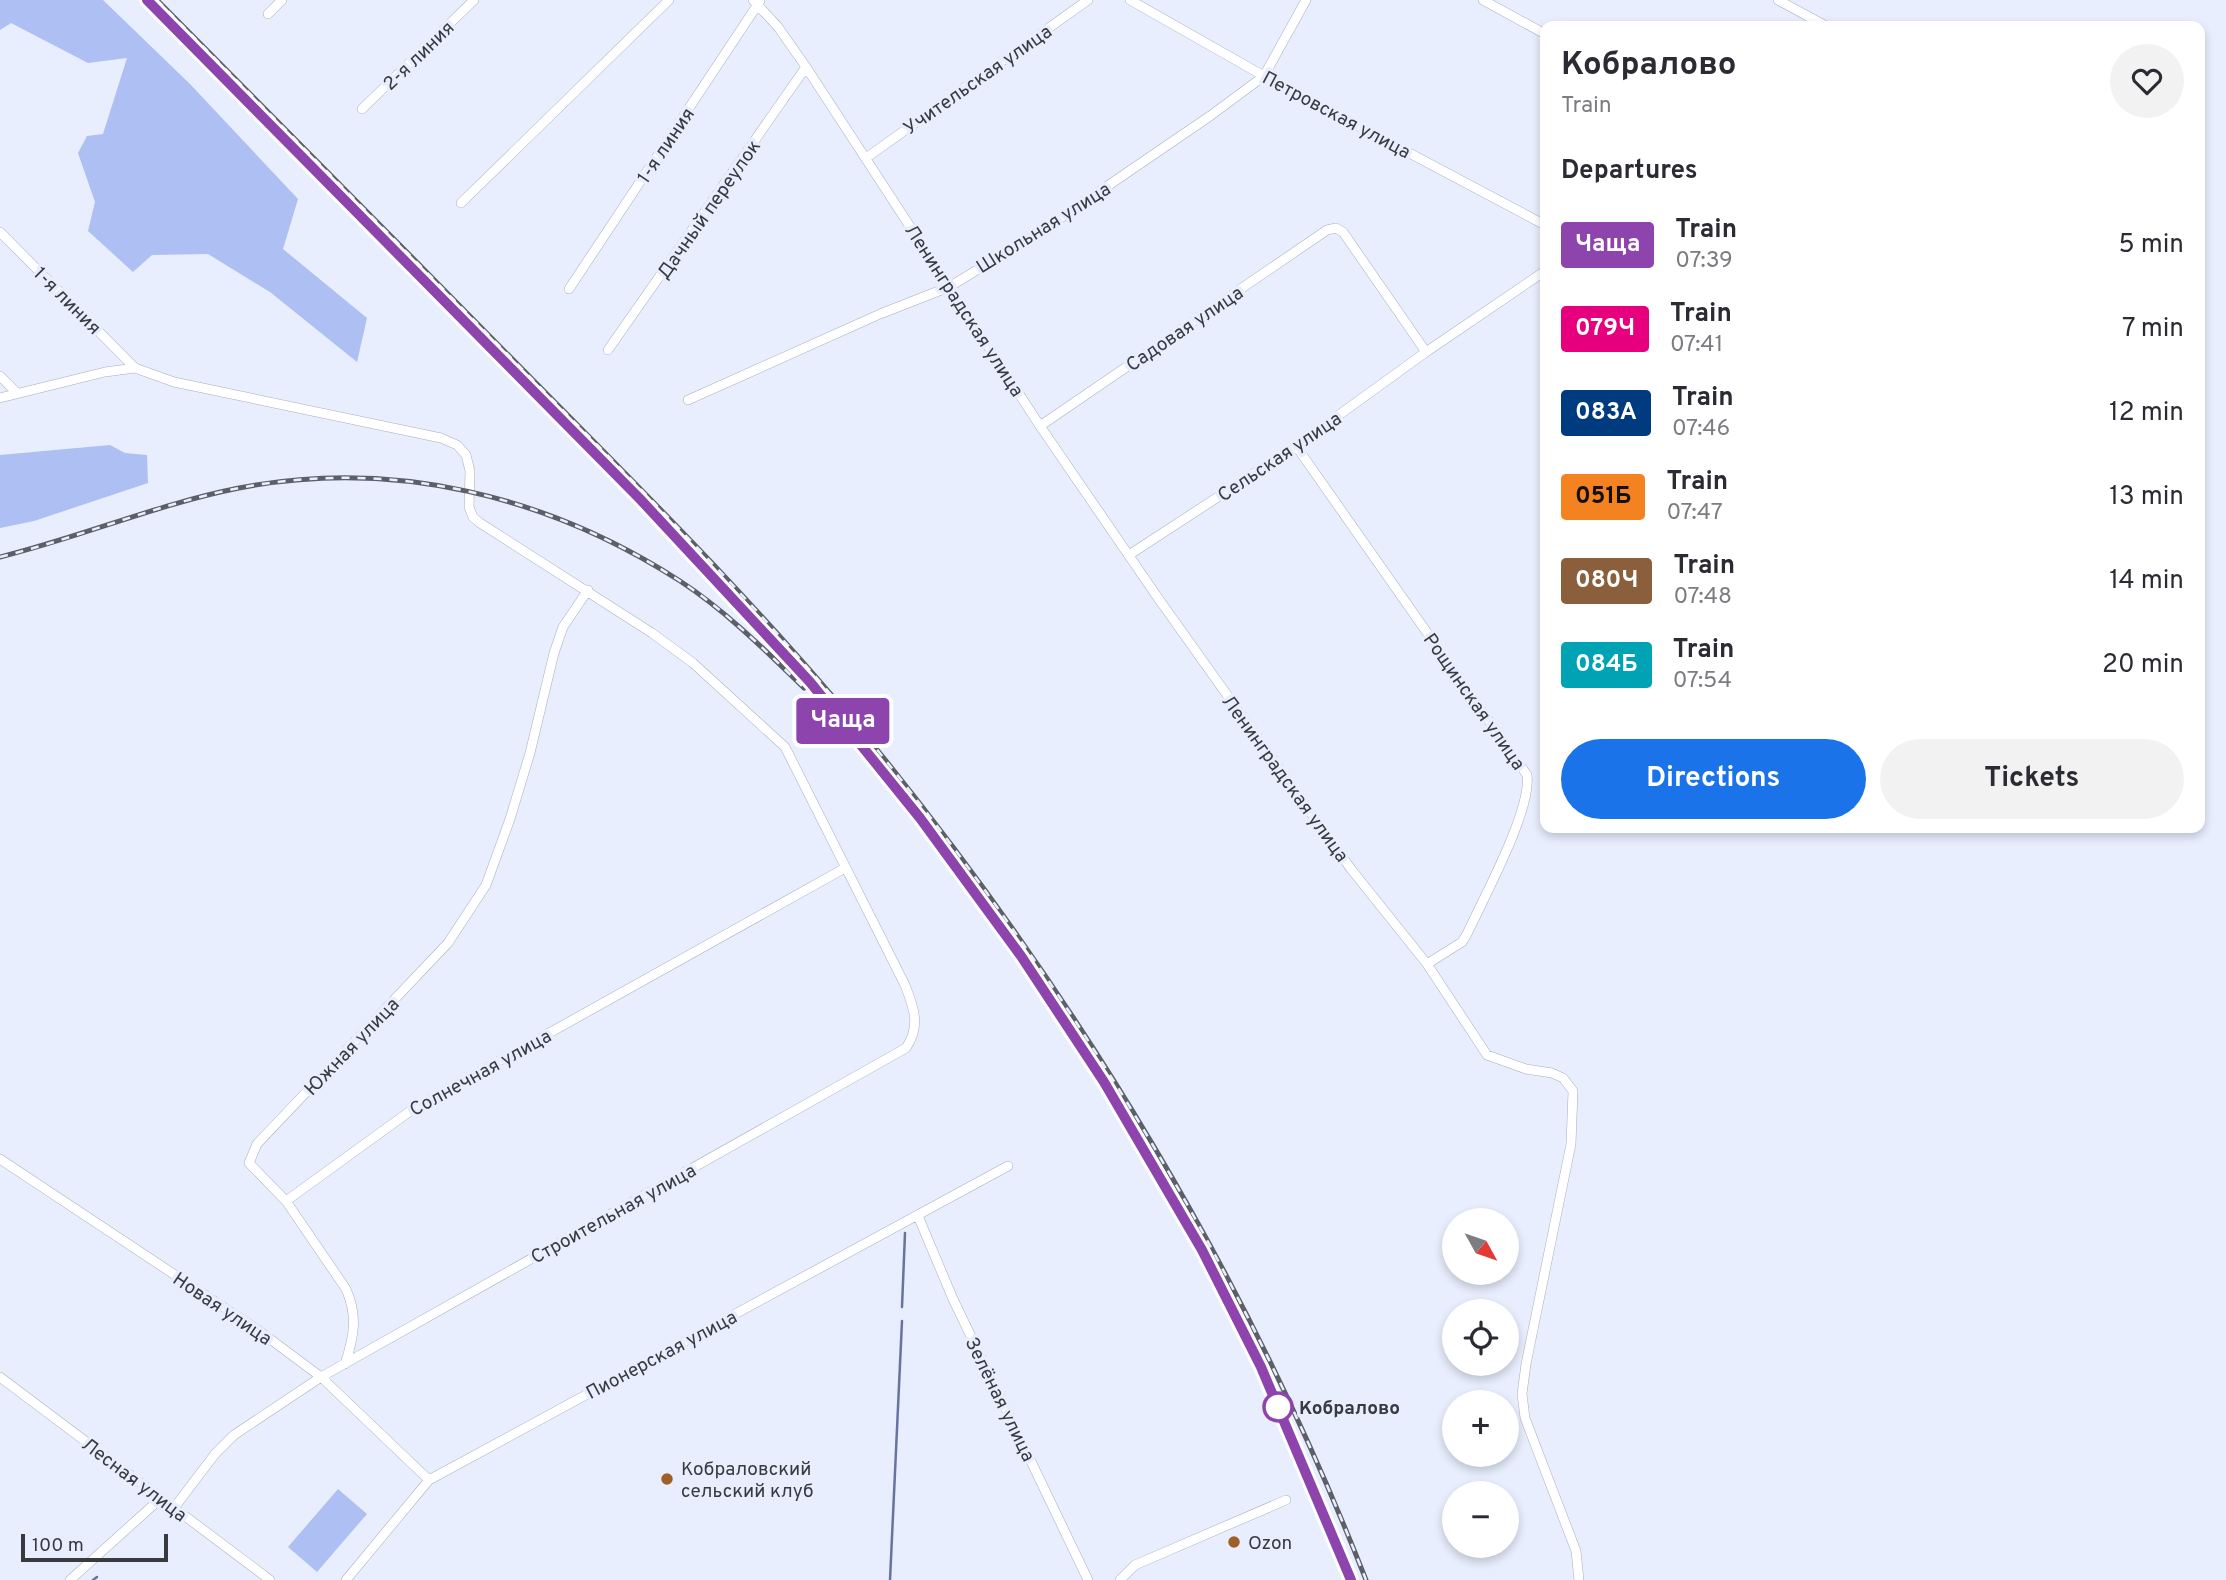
<!DOCTYPE html>
<meta charset="utf-8">
<style>
body{margin:0;font-family:Overpass,sans-serif;background:#f2f2f3;color:#2b2b33;height:100vh;display:flex;flex-direction:column;font-size:26px;white-space:nowrap}
*{box-sizing:border-box;margin:0}
p{font-size:23px;color:#7c7c81}
.icon{flex:none;width:38px;height:38px;fill:none;stroke:currentColor;stroke-width:2;stroke-linecap:round;stroke-linejoin:round}
.map{position:relative;flex:1;overflow:hidden}
.side{position:absolute;left:1540px;top:21px;width:665px;height:812px;display:flex;flex-direction:column;background:#fff;border-radius:14px;box-shadow:0 4px 10px #0003}
.side>*{flex:none}
.badge{padding:0 14px;border-radius:5px;font-size:24px;line-height:46px}
.needle{width:46px;rotate:130deg}
.controls{position:absolute;left:1442px;top:1208px;display:grid;gap:14px}
.controls a{display:grid;place-items:center;width:77px;height:77px;border-radius:50%;background:#fff;box-shadow:0 4px 10px #0003;font-size:35px}
.scale{position:absolute;left:21px;bottom:18px;width:147px;box-sizing:border-box;padding-left:7px;border:4px solid #383a40;border-top:0;font-size:19px;line-height:24px;white-space:nowrap;color:#383a40;-webkit-text-stroke:5px #e8eefd;paint-order:stroke}
.map>.badge{position:absolute;translate:-50% -50%;box-shadow:0 0 0 4px #fff}
h2{padding:0 21px;font-size:26px;line-height:63px}
.round{display:grid;place-items:center;flex:none;width:74px;height:74px;border-radius:37px;background:#f2f2f3}
.summary{display:flex;align-items:center;justify-content:space-between;height:119px;padding:0 21px}
h1{font-size:33px;font-weight:700;line-height:52px}
.primary-button{display:flex;gap:14px;margin-top:auto;padding:14px 21px}
.primary-button a{flex:1;height:80px;border-radius:42px;background:#1a73e8;color:#fff;font-size:28px;font-weight:700;line-height:80px;text-align:center}
.primary-button a+a{background:#f2f2f3;color:#2b2b33}
ul{padding:0;list-style:none}
li{display:flex;align-items:center;gap:21px;height:84px;padding:0 21px}
li div{flex:1}
li b{display:block;font-size:26px}
li em{font-style:normal}
li .badge{min-width:77px;font-weight:700;text-align:center}
.map>svg:first-child{display:block}
</style>
<div class="map">
<svg width="2226" height="1580" viewBox="0 0 2226 1580">
<rect width="100%" height="100%" fill="#e8eefd"/>
<!-- green -->
<path fill="#adbff3" d="M0 0H103L190 84 298 199 283 249 367 318 357 362 270 292 208 254 152 255 133 272 88 231 95 202 78 153 87 136 103 134 127 58 88 63 11 23 0 30Z
M110 445 125 453 147 455 148 483 34 521 0 528V455Z
M338 1489 367 1514 317 1572 288 1547Z"/>
<g fill="none" stroke-linecap="round" stroke-linejoin="round">
<!-- stream -->
<path stroke="#66749f" stroke-width="2.5" d="M902 1307 905 1233
M93 1580 97 1577
M890 1580 902 1321"/>
<!-- minor casing -->
<g stroke="#a9aebd" stroke-width="10">
<path id="minor" d="M753 0 778 27 806 67 1040 426 1158 598 1351 869 1427 964 1487 1055 1526 1069 1552 1073 1563 1078 1573 1091 1571 1144 1526 1364 1522 1394 1525 1418 1576 1551 1579 1580
M1130 0 1264 76 1545 225
M1483 0 1545 34
M1778 0 1826 26
M268 14 282 0
M362 109 474 0
M866 158 1088 0
M461 203 669 0
M0 232 135 368
M569 289 760 1
M608 350 806 67
M0 376 17 393
M0 398 105 372 135 368 174 382 441 438 457 445 466 455 470 471 469 507 473 517 480 523 652 633 693 663 785 747 905 985C914 1008 921 1026 906 1048L321 1377 234 1435 215 1454 174 1508
M688 400 880 314 949 287 1043 230 1210 116 1264 76 1306 0
M1040 426 1327 230 1336 228 1343 232 1426 352
M1296 446 1527 775C1532 810 1483 899 1467 934L1462 942 1427 964
M1129 555 1296 446 1426 352 1545 271
M0 1159 258 1330 321 1377 429 1480
M286 1201 249 1163 257 1144 448 943 486 885 510 819 530 753 554 653 563 627 588 590
M918 1216 953 1299 1088 1580
M345 1364C354 1337 358 1316 346 1289L286 1201 413 1109 845 868
M0 1377 270 1580
M70 1580 160 1499
M346 1580 429 1480 1008 1166
M1120 1580 1135 1565 1286 1500"/>
</g>
<!-- minor -->
<use href="#minor" stroke="#fff" stroke-width="9"/>
<!-- rail casing -->
<g stroke="#5c5f67" stroke-width="5">
<path id="rail" d="M157 0C283 127 408 253 533 380 649 497 766 614 870 741 1076 994 1247 1276 1366 1580
M0 557C81 537 158 504 239 488 394 458 548 496 680 581 726 611 765 650 804 688
M1184 1219C1251 1333 1302 1457 1351 1580"/>
</g>
<!-- rail -->
<use href="#rail" stroke="#e8eefd" stroke-width="2.5" stroke-dasharray="8" stroke-linecap="butt"/>
</g>
<g fill="none" stroke-linecap="round" stroke-linejoin="round">
<!-- line casing -->
<g stroke="#fff" stroke-width="16">
<path id="line" d="M147 0 640 499 810 682 920 818 1021 956 1104 1082 1202 1250 1261 1367 1351 1580"/>
</g>
<!-- line -->
<use href="#line" stroke="#8e44ad" stroke-width="10"/>
</g>
<!-- markers -->
<circle fill="#fff" stroke="#8e44ad" stroke-width="3.5" cx="1278" cy="1407" r="14"/>
<g fill="#9f6027" stroke="#e8eefd" stroke-width="2.5">
<circle cx="667" cy="1479" r="7"/>
<circle cx="1234" cy="1542" r="7"/>
</g>
<g text-anchor="middle" stroke-width="7" stroke-linejoin="round" paint-order="stroke">
<!-- street labels -->
<g font-size="19" fill="#383a40" stroke="#e8eefd">
<text transform="translate(418 55) rotate(-44)" y="7">2-я линия</text>
<text transform="translate(977 79) rotate(-35)" y="7">Учительская улица</text>
<text transform="translate(1337 114) rotate(28)" y="7">Петровская улица</text>
<text transform="translate(665 145) rotate(-56)" y="7">1-я линия</text>
<text transform="translate(708 209) rotate(-55)" y="7">Дачный переулок</text>
<text transform="translate(1043 227) rotate(-32)" y="7">Школьная улица</text>
<text transform="translate(68 300) rotate(45)" y="7">1-я линия</text>
<text transform="translate(965 310) rotate(57)" y="7">Ленинградская улица</text>
<text transform="translate(1184 328) rotate(-34)" y="7">Садовая улица</text>
<text transform="translate(1279 456) rotate(-34)" y="7">Сельская улица</text>
<text transform="translate(1475 701) rotate(55)" y="7">Рощинская улица</text>
<text transform="translate(1286 778) rotate(54)" y="7">Ленинградская улица</text>
<text transform="translate(351 1046) rotate(-46)" y="7">Южная улица</text>
<text transform="translate(480 1072) rotate(-29)" y="7">Солнечная улица</text>
<text transform="translate(613 1213) rotate(-29)" y="7">Строительная улица</text>
<text transform="translate(223 1308) rotate(34)" y="7">Новая улица</text>
<text transform="translate(661 1354) rotate(-28)" y="7">Пионерская улица</text>
<text transform="translate(1001 1399) rotate(64)" y="7">Зелёная улица</text>
<text transform="translate(135 1479) rotate(37)" y="7">Лесная улица</text>
</g>
<!-- stop labels -->
<g font-size="19" font-weight="bold" fill="#383a40" stroke="#e8eefd" text-anchor="start">
<text x="1299" y="1414">Кобралово</text>
</g>
<!-- poi labels -->
<g font-size="19" fill="#383a40" stroke="#e8eefd" text-anchor="start">
<text x="681" y="1475">Кобраловский<tspan x="681" dy="22">сельский клуб</tspan></text>
<text x="1248" y="1549">Ozon</text>
</g>
</g>
</svg>
<div class="controls">
<a><svg class="needle" viewBox="-14 -14 28 28"><path d="M0-13l5 13h-10z" fill="#e53935"/><path d="M0 13l5-13h-10z" fill="#7c7c81"/></svg></a>
<a><svg class="icon" aria-label="locate" viewBox="0 0 24 24"><circle cx="12" cy="12" r="6"/><path d="M12 2v4M12 18v4M2 12h4M18 12h4"/></svg></a>
<a>+</a>
<a>−</a>
</div>
<div class="scale">100 m</div>
<b class="badge" style="left:843px;top:721px;background:#8e44ad;color:#fff">Чаща</b>
<section class="side">
<div class="summary"><div><h1>Кобралово</h1><p>Train</p></div><a class="round"><svg class="icon" aria-label="heart" viewBox="0 0 24 24"><path d="M12 20l-8-8c-3-5 5-10 8-4 3-6 11-1 8 4z"/></svg></a></div>
<h2>Departures</h2>
<ul>
<li><span class="badge" style="background:#8e44ad;color:#fff">Чаща</span><div><b>Train</b><p>07:39</p></div><em>5 min</em></li>
<li><span class="badge" style="background:#e6007e;color:#fff">079Ч</span><div><b>Train</b><p>07:41</p></div><em>7 min</em></li>
<li><span class="badge" style="background:#003b80;color:#fff">083А</span><div><b>Train</b><p>07:46</p></div><em>12 min</em></li>
<li><span class="badge" style="background:#f58220;color:#111">051Б</span><div><b>Train</b><p>07:47</p></div><em>13 min</em></li>
<li><span class="badge" style="background:#8b5e3c;color:#fff">080Ч</span><div><b>Train</b><p>07:48</p></div><em>14 min</em></li>
<li><span class="badge" style="background:#00a3b4;color:#fff">084Б</span><div><b>Train</b><p>07:54</p></div><em>20 min</em></li>
</ul>
<div class="primary-button"><a>Directions</a><a>Tickets</a></div>
</section>
</div>
